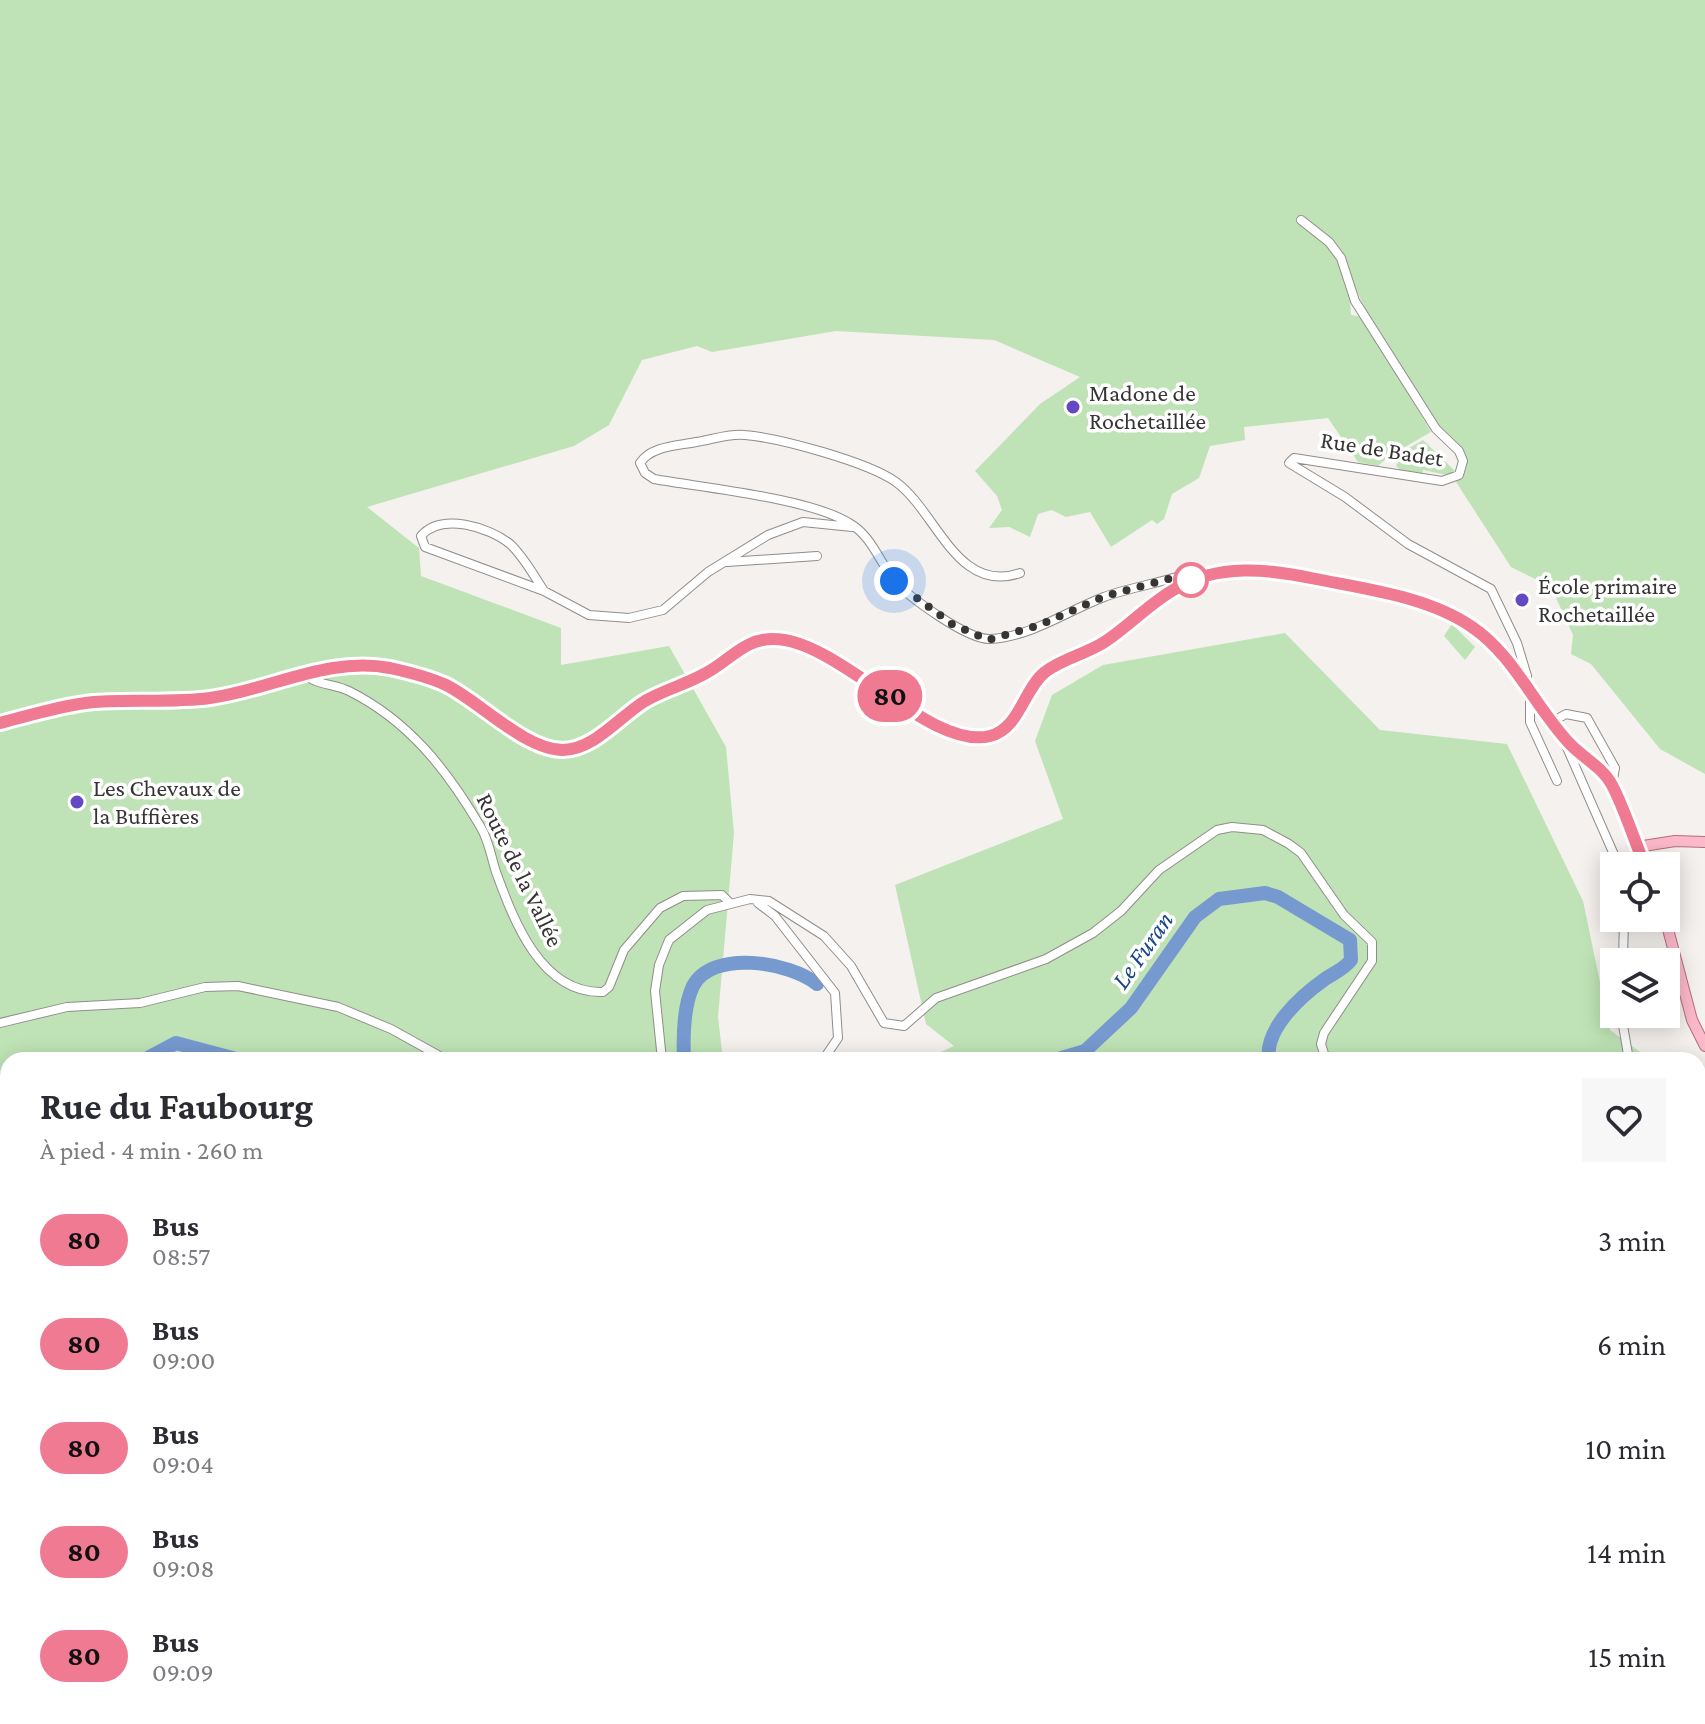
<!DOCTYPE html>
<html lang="fr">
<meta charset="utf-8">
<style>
body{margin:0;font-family:"Crimson Pro",serif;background:#f7f7f7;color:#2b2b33;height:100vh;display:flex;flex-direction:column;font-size:30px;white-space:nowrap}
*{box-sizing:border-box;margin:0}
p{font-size:26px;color:#7c7c81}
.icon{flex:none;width:44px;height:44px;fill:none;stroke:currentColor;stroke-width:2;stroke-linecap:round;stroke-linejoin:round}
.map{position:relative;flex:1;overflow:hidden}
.sheet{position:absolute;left:0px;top:1052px;width:1706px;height:672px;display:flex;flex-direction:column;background:#fff;border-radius:24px 24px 0 0;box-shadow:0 4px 20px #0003}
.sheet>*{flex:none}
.badge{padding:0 16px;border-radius:26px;font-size:28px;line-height:52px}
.tools{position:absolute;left:1600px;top:852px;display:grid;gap:16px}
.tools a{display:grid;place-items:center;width:80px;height:80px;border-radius:0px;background:#fff;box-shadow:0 4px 20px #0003;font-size:40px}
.you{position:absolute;width:40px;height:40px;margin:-20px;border:6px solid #fff;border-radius:50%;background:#1a73e8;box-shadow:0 0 0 12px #1a73e833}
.map>.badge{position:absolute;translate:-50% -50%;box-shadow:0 0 0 4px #fff}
.round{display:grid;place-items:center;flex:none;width:84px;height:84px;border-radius:0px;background:#f7f7f7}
.summary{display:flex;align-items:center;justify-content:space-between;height:136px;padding:0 40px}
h1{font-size:38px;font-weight:700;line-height:60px}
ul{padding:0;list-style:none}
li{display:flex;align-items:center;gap:24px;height:104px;padding:0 40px}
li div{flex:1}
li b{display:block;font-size:30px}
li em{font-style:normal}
li .badge{min-width:88px;font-weight:700;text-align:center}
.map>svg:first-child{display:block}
</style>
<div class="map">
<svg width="1705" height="1724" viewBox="0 0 1705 1724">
<rect width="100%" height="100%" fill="#f4f1ee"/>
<!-- green -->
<path fill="#bfe3b6" d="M0 0H1705V774L1660 749 1591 664 1571 654 1573 635 1551 587 1511 567 1456 482C1462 477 1468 471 1466 461 1462 445 1446 435 1436 422 1406 378 1375 332 1353 283L1349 287 1351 315 1363 317 1431 432 1389 456 1378 466 1358 462 1328 418 1244 427 1245 440 1210 446 1199 478 1172 494 1164 519 1157 524 1152 520 1111 547 1090 512 1066 517 1052 510 1038 514 1030 537 1009 527 989 528 1002 510 997 496 975 471 1040 404 1080 377 994 340 836 331 712 352 697 346 642 360 609 425 574 446 367 507 419 548 421 576 561 628V665L669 646 726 747 734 833 718 1017 723 1060H8V1716H1698V1094L1705 1100V1724H0Z
M1423 440 1455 471 1451 476 1423 470 1422 475 1403 472 1396 466 1404 451Z
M1452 624 1475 647 1465 660 1444 636Z
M1285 633 1380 730 1507 744 1583 901 1610 1030 1651 1060H923L954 1046 926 1024 895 885 1063 819 1035 741 1052 695 1103 665Z"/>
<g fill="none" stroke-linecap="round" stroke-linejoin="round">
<!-- river -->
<path stroke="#769ad0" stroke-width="14" d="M144 1060 176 1043 240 1060
M684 1060C683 1037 683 1007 693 986 712 949 790 962 817 984
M1055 1060 1085 1051 1131 1008 1195 917 1219 899 1265 893 1278 897 1350 940 1351 960C1343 970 1335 972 1325 979 1301 996 1264 1029 1269 1060
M0 1097 8 1094
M1512 1716 1521 1724"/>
<!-- minor casing -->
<g stroke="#908d8a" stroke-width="10">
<path id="minor" d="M1301 220 1329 242 1341 258 1355 301 1436 429 1459 451 1463 461 1459 475 1442 481 1294 458 1289 463 1345 497 1408 544 1491 589 1517 643 1527 676 1524 685
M727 562 817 556
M1020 573C957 595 937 512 896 482 868 462 780 438 745 435 729 433 711 440 696 442 677 446 651 446 640 463L645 473 654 479C704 488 809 498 849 523 871 535 879 561 894 580 908 597 968 640 990 639 1031 637 1067 611 1104 597 1128 588 1155 584 1180 576L1191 580
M544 591C534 576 524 557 510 544 489 527 441 512 421 536L425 547 544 591 589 615 629 618 663 610 708 572 768 535 803 522 852 527
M304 674C316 685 335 684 349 691 409 721 447 770 480 826 489 840 491 857 496 872 514 921 541 994 603 992L609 987 624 950 660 908 683 896 722 895 731 904
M1530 696V722L1557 781
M1550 723 1566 714 1587 718 1615 768 1612 785
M1561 734 1619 866
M758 903 775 916 835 993 838 1038 823 1060
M1623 962 1624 918
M1621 1014 1629 1060
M0 1023 67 1007 140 1003 205 987 238 986 338 1007 391 1029 447 1060
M662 1060 655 991 659 965 669 940 707 910 750 899 769 901 824 936 851 966 884 1023 904 1026 936 998 1046 959 1093 933 1121 911 1159 870 1217 830 1232 827 1263 830 1289 844 1301 853 1344 915 1372 942V961L1324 1033 1321 1044 1326 1060
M1698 1538 1702 1554 1698 1599
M1698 1647 1705 1659
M1563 1716 1569 1724"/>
</g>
<!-- major casing -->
<g stroke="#b66d7e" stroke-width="12">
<path id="major" d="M0 723C31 715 63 705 94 702 133 699 171 704 210 698 270 689 329 656 390 668 408 672 429 677 445 685 479 701 526 750 563 750 595 750 619 717 645 701 664 690 686 684 706 673 729 661 745 639 774 639 841 639 928 752 990 736 1020 728 1023 690 1045 672 1063 658 1087 654 1106 641 1130 625 1150 603 1175 588 1219 563 1269 569 1316 579 1366 589 1429 597 1472 627 1514 655 1536 709 1571 745 1585 759 1603 768 1612 785 1625 810 1634 840 1645 866
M1637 847 1675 841 1705 842
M1665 918 1692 1020 1705 1046"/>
</g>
<!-- minor -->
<use href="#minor" stroke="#fff" stroke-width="8"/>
<!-- major -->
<use href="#major" stroke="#fcb9ca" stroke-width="10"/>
</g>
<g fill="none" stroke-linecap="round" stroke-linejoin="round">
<!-- line casing -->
<g stroke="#fff" stroke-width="18">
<path id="line" d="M0 723C31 715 63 705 94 702 133 699 171 703 210 698 270 690 328 656 390 668 408 672 429 677 446 685 479 701 525 750 563 750 595 749 619 717 645 701 664 690 687 684 706 673 729 661 745 638 774 639 838 639 930 751 990 736 1020 728 1023 690 1045 672 1063 658 1087 654 1106 641 1130 625 1150 603 1175 589 1218 563 1269 569 1316 579 1366 589 1429 597 1472 627 1514 655 1536 709 1571 745 1585 759 1603 768 1612 785 1625 810 1634 840 1645 866"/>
</g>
<!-- line -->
<use href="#line" stroke="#ef7a91" stroke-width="12"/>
<!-- walk -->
<path stroke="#373534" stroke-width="8" stroke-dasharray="0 14.4" d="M894 581 952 624 988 640 1040 625 1105 596 1180 576 1191 580"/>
</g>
<!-- markers -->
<g fill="#6449c2" stroke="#fff" stroke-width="3">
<circle cx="1073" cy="407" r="8"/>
<circle cx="1522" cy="600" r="8"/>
<circle cx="77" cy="802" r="8"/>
</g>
<circle fill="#fff" stroke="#ef7a91" stroke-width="4" cx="1191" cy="580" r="16"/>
<g text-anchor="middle" stroke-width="7" stroke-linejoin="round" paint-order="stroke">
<!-- poi labels -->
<g font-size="24" fill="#373534" stroke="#fff" text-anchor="start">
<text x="1089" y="401">Madone de<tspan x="1089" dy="28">Rochetaillée</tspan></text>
<text x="1538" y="594">École primaire<tspan x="1538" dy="28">Rochetaillée</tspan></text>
<text x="93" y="796">Les Chevaux de<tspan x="93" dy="28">la Buffières</tspan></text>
</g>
<!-- street labels -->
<g font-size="24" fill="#373534" stroke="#fff">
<text transform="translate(1382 449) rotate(9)" y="8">Rue de Badet</text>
<text transform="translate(520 870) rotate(64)" y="8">Route de la Vallée</text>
</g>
<!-- water labels -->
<g font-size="26" font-style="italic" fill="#1a4688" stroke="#fff">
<text transform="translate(1142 950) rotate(-55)" y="9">Le Furan</text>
</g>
</g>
</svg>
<div class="tools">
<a><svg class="icon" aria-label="locate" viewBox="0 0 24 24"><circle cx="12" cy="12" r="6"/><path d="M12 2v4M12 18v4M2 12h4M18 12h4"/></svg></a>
<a><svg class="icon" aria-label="layers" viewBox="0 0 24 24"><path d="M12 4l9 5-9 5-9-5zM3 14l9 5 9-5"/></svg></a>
</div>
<div class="you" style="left:894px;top:581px"></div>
<b class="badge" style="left:890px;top:696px;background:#ef7a91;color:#111">80</b>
<section class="sheet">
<div class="summary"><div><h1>Rue du Faubourg</h1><p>À pied · 4 min · 260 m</p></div><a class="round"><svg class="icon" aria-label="heart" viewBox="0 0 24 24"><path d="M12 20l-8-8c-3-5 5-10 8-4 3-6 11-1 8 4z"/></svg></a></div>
<ul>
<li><span class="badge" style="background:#ef7a91;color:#111">80</span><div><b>Bus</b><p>08:57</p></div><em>3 min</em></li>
<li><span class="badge" style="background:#ef7a91;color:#111">80</span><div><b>Bus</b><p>09:00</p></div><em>6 min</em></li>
<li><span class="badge" style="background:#ef7a91;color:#111">80</span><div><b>Bus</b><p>09:04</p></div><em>10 min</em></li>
<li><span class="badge" style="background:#ef7a91;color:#111">80</span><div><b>Bus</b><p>09:08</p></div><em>14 min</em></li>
<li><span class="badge" style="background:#ef7a91;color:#111">80</span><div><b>Bus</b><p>09:09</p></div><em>15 min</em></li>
</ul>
</section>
</div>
